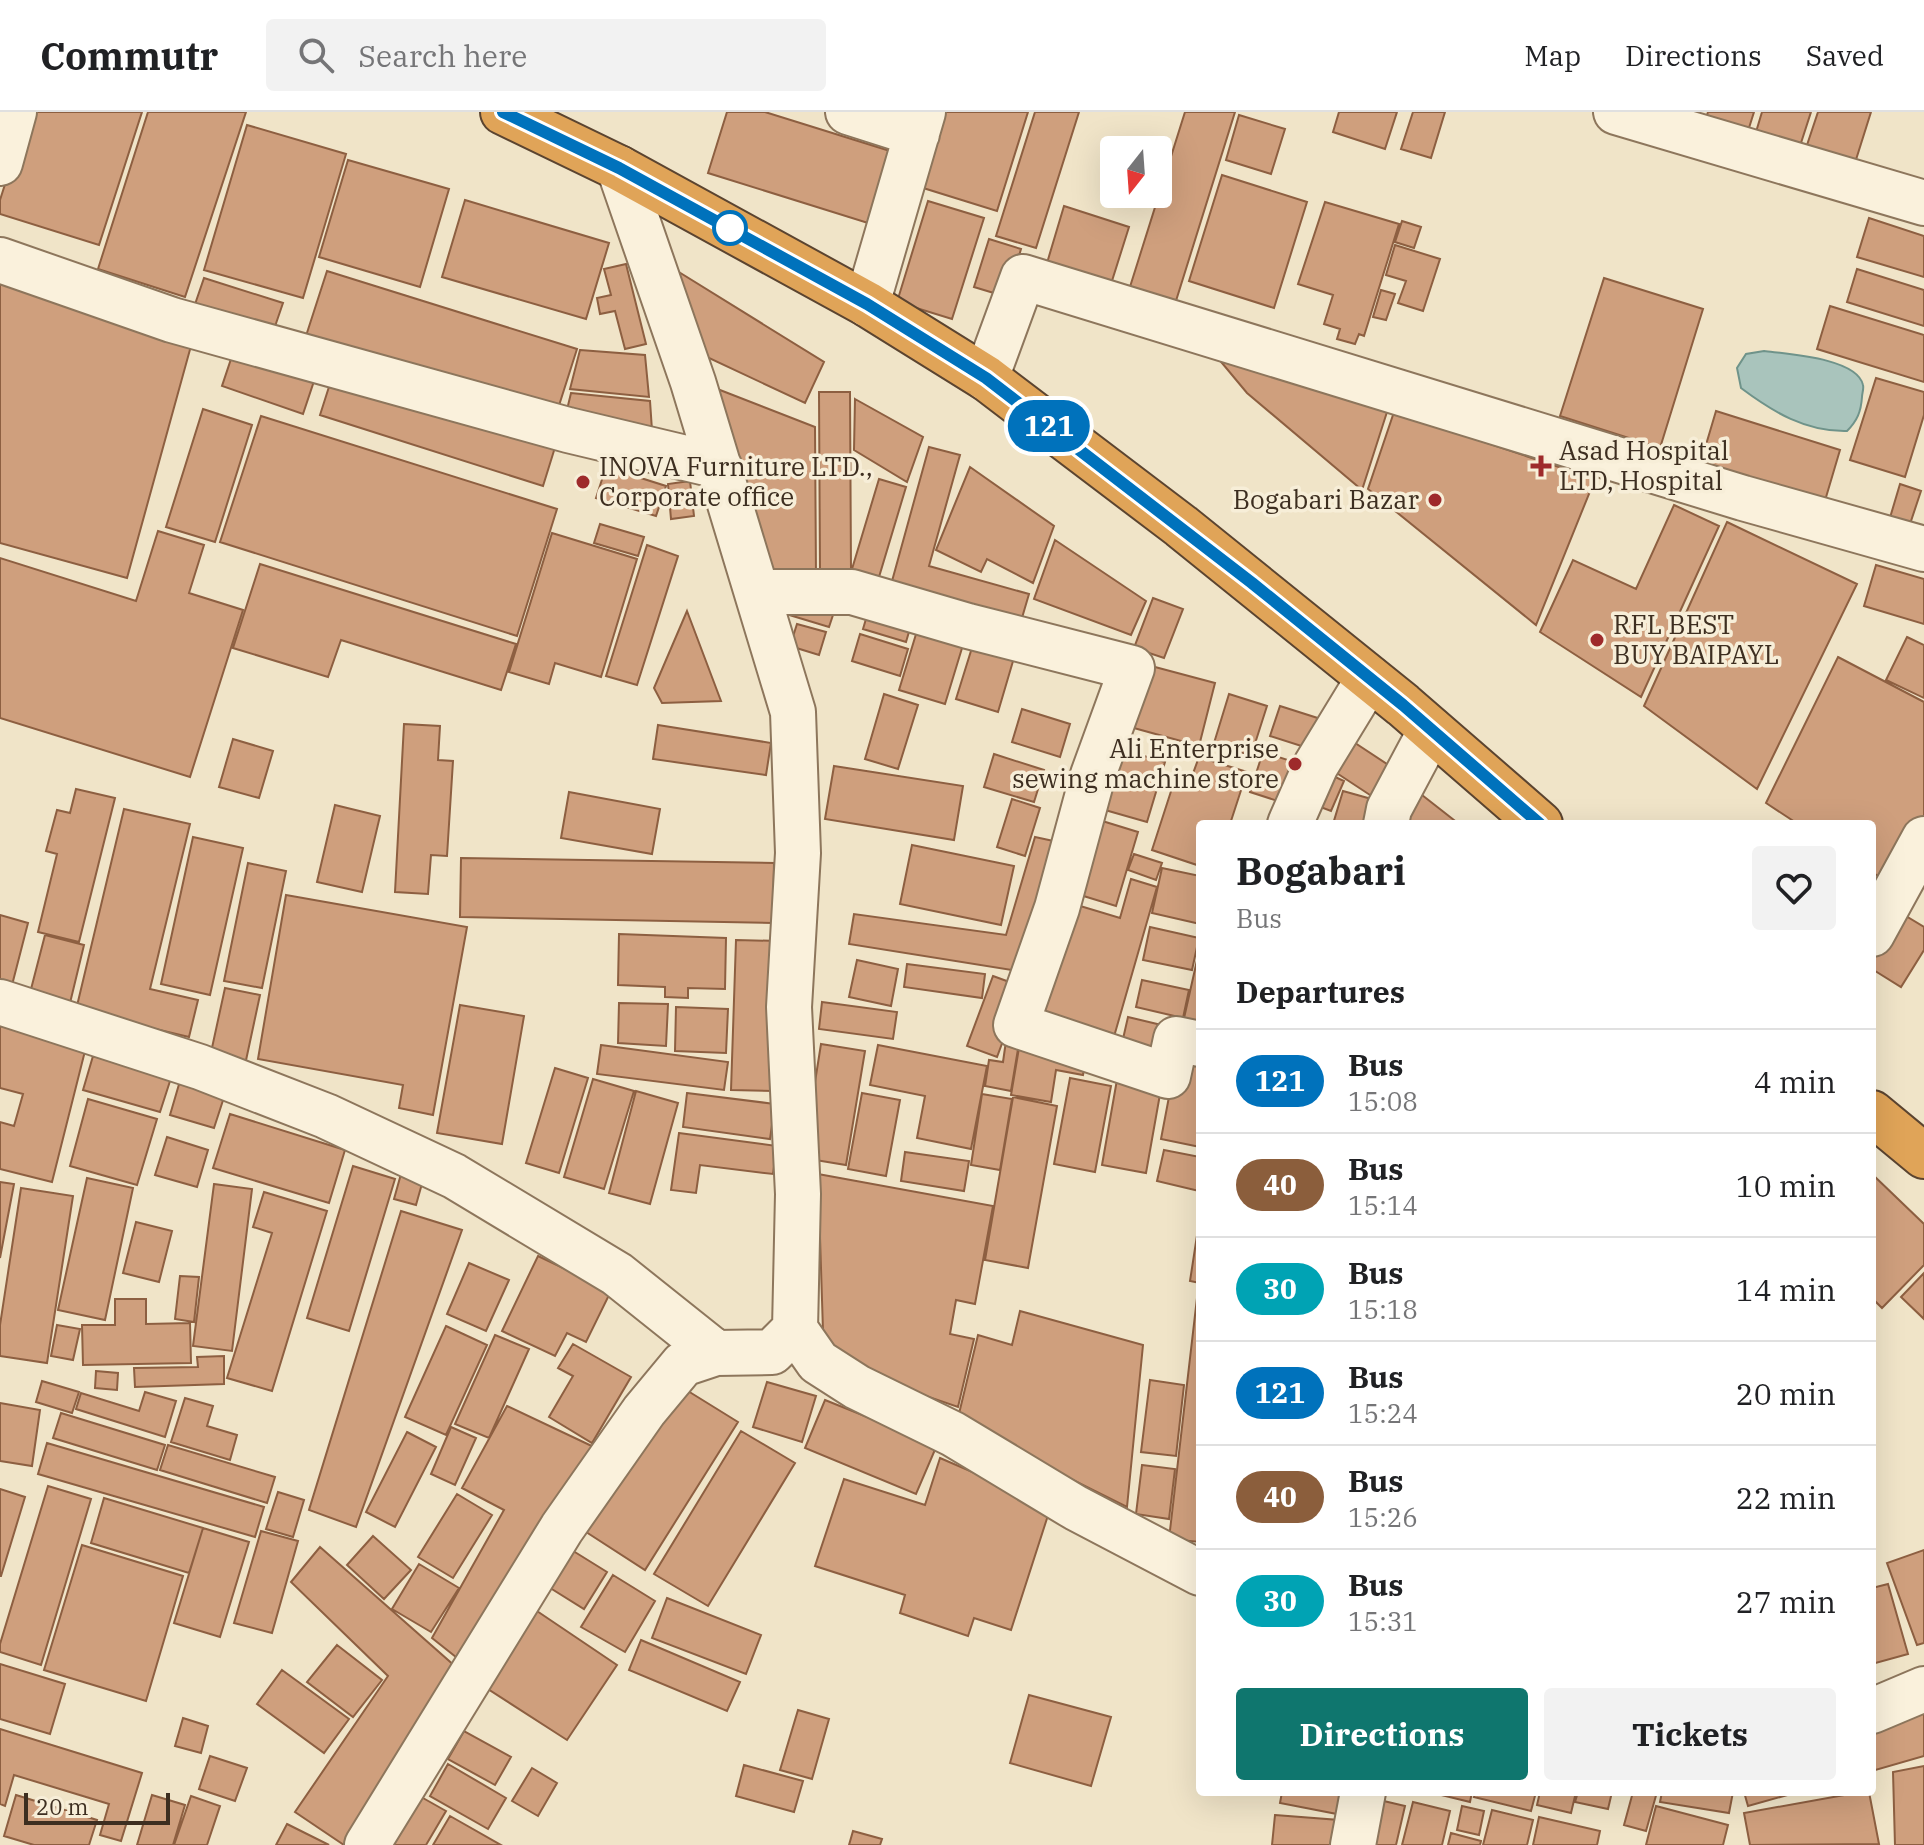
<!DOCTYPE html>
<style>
body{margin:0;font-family:"IBM Plex Serif",serif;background:#f2f2f2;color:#202124;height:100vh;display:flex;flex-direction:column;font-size:30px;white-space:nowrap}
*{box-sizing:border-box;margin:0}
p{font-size:26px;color:#757577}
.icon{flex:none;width:44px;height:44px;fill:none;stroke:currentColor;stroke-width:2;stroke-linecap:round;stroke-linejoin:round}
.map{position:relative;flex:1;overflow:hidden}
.sheet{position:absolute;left:1196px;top:708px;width:680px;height:976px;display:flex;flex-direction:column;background:#fff;border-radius:8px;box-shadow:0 8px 32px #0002}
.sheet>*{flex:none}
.badge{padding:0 16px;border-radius:26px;font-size:28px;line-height:52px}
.needle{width:52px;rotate:197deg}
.buttons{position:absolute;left:1100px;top:24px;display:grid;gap:16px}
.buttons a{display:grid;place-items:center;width:72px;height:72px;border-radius:8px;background:#fff;box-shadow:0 8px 32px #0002;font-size:40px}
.scale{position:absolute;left:24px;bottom:20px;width:146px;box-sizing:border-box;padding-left:8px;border:4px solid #3d2e20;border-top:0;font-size:22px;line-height:28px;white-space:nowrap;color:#3d2e20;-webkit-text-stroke:6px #f7eed8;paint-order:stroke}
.map>.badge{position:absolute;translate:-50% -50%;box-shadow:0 0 0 4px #fff}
h2{padding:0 40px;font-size:30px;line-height:72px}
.round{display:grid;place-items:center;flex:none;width:84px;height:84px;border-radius:8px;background:#f2f2f2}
.overview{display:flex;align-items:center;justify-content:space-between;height:136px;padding:0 40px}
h1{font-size:38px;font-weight:800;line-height:60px}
.primary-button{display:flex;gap:16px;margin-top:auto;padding:16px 40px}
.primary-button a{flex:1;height:92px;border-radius:8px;background:#0f766e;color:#fff;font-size:32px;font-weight:800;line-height:92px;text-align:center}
.primary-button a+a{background:#f2f2f2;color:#202124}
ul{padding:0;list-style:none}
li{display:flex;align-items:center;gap:24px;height:104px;padding:0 40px;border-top:2px solid #e0e0e0}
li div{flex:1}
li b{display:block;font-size:30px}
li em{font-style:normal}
li .badge{min-width:88px;font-weight:700;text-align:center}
header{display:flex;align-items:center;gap:48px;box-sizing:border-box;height:112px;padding:0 40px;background:#fff;border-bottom:2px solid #e0e0e0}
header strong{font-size:38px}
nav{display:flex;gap:44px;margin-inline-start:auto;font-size:28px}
.search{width:560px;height:72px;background:#f2f2f2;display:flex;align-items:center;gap:20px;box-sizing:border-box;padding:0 28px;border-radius:8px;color:#757577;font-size:30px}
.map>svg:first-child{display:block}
</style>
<header>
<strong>Commutr</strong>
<div class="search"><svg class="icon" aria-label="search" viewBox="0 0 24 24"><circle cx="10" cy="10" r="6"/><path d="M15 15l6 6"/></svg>Search here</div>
<nav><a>Map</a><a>Directions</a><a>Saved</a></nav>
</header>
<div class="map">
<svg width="1924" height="1733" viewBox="0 0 1924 1733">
<rect width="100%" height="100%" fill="#f0e4c8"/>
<!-- water -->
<path fill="#a9c4bc" stroke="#6f938a" stroke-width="2" d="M1764 239C1787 242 1857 246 1863 273 1864 277 1862 281 1862 285 1861 300 1857 309 1847 319 1806 320 1773 300 1741 276L1737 256 1746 242Z"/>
<!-- building -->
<path fill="#cf9f7d" stroke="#8d5f41" stroke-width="2" d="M28 0H142L99 133 0 102V88Z
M148 0H246L185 185 98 157Z
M727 0H765L890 39 868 111 708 61Z
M943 0H1028L997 99 920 75Z
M1035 0H1079L1036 136 996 124Z
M1185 0H1235L1175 192 1129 178Z
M1339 0H1397L1385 37 1333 20Z
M1413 0H1445L1431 46 1401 37Z
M1708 0H1754L1748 19 1706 6Z
M1762 0H1811L1800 34 1756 20Z
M1818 0H1871L1854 54 1805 39Z
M1239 3 1285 17 1271 62 1226 48Z
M247 13 346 42 303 186 204 158Z
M348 48 449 77 420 175 319 145Z
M1222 63 1307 90 1274 196 1189 169Z
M465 88 609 131 586 207 442 165Z
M928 89 984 106 952 207 897 190Z
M1325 90 1399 112 1364 224 1359 222 1355 232 1337 227 1340 217 1324 212 1333 183 1298 172Z
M1064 94 1129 115 1111 172 1047 151Z
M1869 106 1924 124V165L1857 145Z
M1402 109 1421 115 1414 136 1395 130Z
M989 127 1021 137 1007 185 974 175Z
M1395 133 1440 147 1423 199 1398 191 1406 169 1386 163Z
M626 152 646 232 625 237 615 199 600 202 597 186 611 183 604 157Z
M674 157 824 250 805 291 692 238Z
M1857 157 1924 178V214L1847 190Z
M327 159 577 237 555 306 305 227Z
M204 166 283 191 271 226 192 201Z
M1604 166 1703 197 1660 336 1560 304Z
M0 169 194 223 127 466 0 431Z
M1381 178 1395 182 1386 208 1373 205Z
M1830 194 1924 223V270L1817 237Z
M236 232 317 260 303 302 222 274Z
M580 238 645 243 649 285 570 277Z
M1217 245 1387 300 1362 378 1247 281Z
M335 256 557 329 543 374 320 303Z
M1876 266 1924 280V303L1905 365 1850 348Z
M702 271 815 315 816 465 770 464Z
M819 280H850L851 460H820Z
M571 281 650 289 653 333 565 306Z
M855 287 923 325 907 370 854 338Z
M203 297 252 313 215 430 166 415Z
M1716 299 1840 338 1824 392 1700 353Z
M1394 300 1595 367 1536 513 1368 377Z
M261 304 557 397 517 524 220 430Z
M929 335 960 343 929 454 1029 482 1019 516 889 480Z
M606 355 666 374 656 404 596 386Z
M970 355 1054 414 1033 471 987 447 981 460 936 438Z
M879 367 906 375 876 475 849 467Z
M690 369 694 404 671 407 668 372Z
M1900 372 1921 379 1909 415 1889 409Z
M1674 393 1719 414 1641 585 1540 520 1573 448 1636 477Z
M1727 410 1857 472 1757 677 1644 594Z
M600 412 644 425 638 444 594 431Z
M158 419 204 433 189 481 243 498 190 665 0 606V446L136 489Z
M552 421 637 447 601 565 555 551 549 572 509 560Z
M1055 428 1146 489 1131 523 1034 487Z
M647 433 678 444 637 573 606 564Z
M260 452 516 532 501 578 341 528 328 565 233 536Z
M1876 453 1924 467V512L1864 494Z
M1153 486 1183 497 1164 546 1134 536Z
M871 490 914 503 906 530 863 517Z
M835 497 829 515 786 502Z
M687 499 721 589 662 591 654 576Z
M920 509 966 523 945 592 899 578Z
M797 512 826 520 819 543 790 534Z
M860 522 908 537 900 564 852 549Z
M1907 525 1924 533V586L1886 568Z
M975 526 1016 539 998 600 956 587Z
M1838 545 1924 590V720L1895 775 1872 760V712H1798L1766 691Z
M1140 551 1215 571 1199 634 1123 613Z
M884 582 918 593 898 657 865 647Z
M1229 582 1267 594 1251 644 1214 631Z
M1280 594 1327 609 1317 639 1270 624Z
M1022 597 1070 612 1060 645 1012 630Z
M404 612 440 614 438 648 453 649 447 744 431 743 428 782 395 780Z
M658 613 771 631 766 663 653 647Z
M1343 623 1393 656 1373 685 1323 652Z
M233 627 273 639 259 686 219 675Z
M1115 636 1165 650 1147 710 1098 696Z
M1263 640 1303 653 1290 693 1250 680Z
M994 642 1044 658 1034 690 984 675Z
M1199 645 1247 660 1230 712H1200V754L1152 738 1174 670 1188 675Z
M834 654 963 674 954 728 825 707Z
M1320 658 1344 669 1331 699 1307 690Z
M76 677 115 686 79 830 38 820 57 742 46 739 57 698 70 701Z
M1343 679 1375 688 1368 712H1333Z
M569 680 660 697 652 742 561 726Z
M1422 683 1459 712H1411L1404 706Z
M1012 687 1040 696 1025 744 997 735Z
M335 693 380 704 362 780 317 770Z
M124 697 190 712 150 877 198 888 189 925 76 898Z
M1086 704 1138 720 1116 794 1064 778Z
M193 725 243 736 210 883 161 872Z
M1035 725 1072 733 1030 861 849 832 854 802 1006 823Z
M912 733 1014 754 1001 813 900 792Z
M1134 742 1162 751 1156 768 1128 758Z
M461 746 774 751 773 811 460 805Z
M248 751 286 759 262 876 224 869Z
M1162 756 1200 764V812L1152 801Z
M1131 767 1157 775 1111 935 1031 911 1067 790 1120 806Z
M286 783 467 815 433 1003 399 996 403 973 258 947Z
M1896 798 1924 815V838L1901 875 1872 857V837Z
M0 803 28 811 11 877 0 874Z
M1150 815 1199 826 1192 858 1143 848Z
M619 822 726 826 725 877 688 876V886L665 885V875L618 873Z
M45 823 84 833 70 891 30 881Z
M736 828 778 829 774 979 731 978Z
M1200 835V929L1180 924Z
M857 848 898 857 891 894 849 885Z
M907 852 985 862 982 886 904 875Z
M993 864 1023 875 997 945 967 934Z
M1142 868 1189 878 1183 906 1136 895Z
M225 876 260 883 245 953 210 945Z
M822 890 897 900 893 927 819 917Z
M619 891 668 892 666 934 618 931Z
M460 893 524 904 502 1032 437 1021Z
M676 895 728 897 726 941 675 939Z
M1128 905 1174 916 1167 950 1120 940Z
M0 914 86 935 52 1070 0 1057V1010L14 1014 23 982 0 976Z
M1006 929 1019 931 1011 979 985 974 989 948 1003 950Z
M1020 930 1087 942 1083 963 1056 958 1051 990 1011 983Z
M821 932 865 939 846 1053 803 1046Z
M1179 932 1200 936V1035L1161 1027Z
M601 933 728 950 724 978 597 962Z
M878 933 987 954 971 1037 917 1026 925 984 870 973Z
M93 944 171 966 160 1000 83 978Z
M555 956 588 966 559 1061 526 1051Z
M182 962 227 976 214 1016 170 1003Z
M1118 962 1162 971 1146 1061 1102 1053Z
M1070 966 1111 974 1095 1060 1054 1052Z
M593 967 634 979 604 1077 564 1065Z
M636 979 678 991 650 1092 609 1081Z
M687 981 775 992 770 1027 683 1015Z
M862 981 900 988 886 1064 848 1057Z
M982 982 1012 987 1000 1058 971 1053Z
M1013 985 1057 994 1028 1156 985 1148Z
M88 987 157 1007 137 1073 70 1054Z
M230 1002 345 1038 329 1091 213 1056Z
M679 1021 777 1034 773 1062 700 1053 696 1081 671 1078Z
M167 1025 208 1038 197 1075 155 1063Z
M1164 1038 1200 1045 1199 1079 1157 1069Z
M905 1040 969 1049 964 1079 901 1069Z
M353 1054 395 1067 349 1219 307 1206Z
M401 1062 423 1068 416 1093 394 1087Z
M818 1062 993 1094 975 1192 956 1188 950 1222 974 1227 958 1295 853 1259 823 1219Z
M1872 1062 1924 1112V1153L1882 1196 1872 1186Z
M87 1066 133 1076 105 1208 58 1198Z
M0 1070 14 1072 0 1146Z
M214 1072 252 1077 232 1239 193 1234Z
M21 1076 73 1084 47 1251 0 1244V1213Z
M264 1080 327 1099 272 1279 227 1266 272 1121 253 1115Z
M401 1099 462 1118 356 1415 309 1398Z
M1200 1104V1171L1190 1169Z
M136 1110 172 1119 159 1170 123 1161Z
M538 1144 611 1179 586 1230 567 1221 555 1244 502 1219Z
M469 1151 509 1168 486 1219 447 1202Z
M1924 1161V1207L1901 1185Z
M180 1164 199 1165 194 1210 175 1207Z
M1197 1186H1200V1430L1169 1427Z
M115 1187H146V1212L190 1211 191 1251 83 1253 82 1213H115Z
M1020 1199 1143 1233 1127 1395 957 1310 978 1223 1012 1233Z
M57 1213 80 1217 73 1248 51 1244Z
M446 1214 487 1233 446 1323 405 1305Z
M495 1223 529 1237 489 1326 455 1312Z
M573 1232 631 1265 592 1331 549 1305 573 1264 558 1256Z
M224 1244V1272L135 1275 134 1256 198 1255 197 1245Z
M96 1259 118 1261 117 1278 95 1276Z
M1150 1268 1184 1273 1176 1344 1141 1340Z
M42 1269 79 1280 72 1301 36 1290Z
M767 1270 816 1284 802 1330 753 1315Z
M675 1271 738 1310 645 1458 583 1418Z
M145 1280 176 1289 165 1325 76 1297 81 1281 139 1299Z
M185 1286 213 1294 207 1314 237 1323 230 1348 171 1330Z
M825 1288 937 1333 916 1382 805 1336Z
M0 1291 40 1298 32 1354 0 1349Z
M507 1294 596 1336 466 1553 432 1526 504 1398 462 1376Z
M61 1301 165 1333 157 1358 53 1326Z
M451 1315 476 1326 455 1373 431 1362Z
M741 1319 795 1351 708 1494 654 1462Z
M407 1320 436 1335 395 1415 366 1400Z
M47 1331 264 1395 255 1425 38 1362Z
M168 1333 275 1365 267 1391 160 1358Z
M940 1346 1051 1394 1011 1518 974 1506 968 1524 900 1501 905 1483 815 1454 844 1367 925 1393Z
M1142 1353 1175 1357 1169 1407 1136 1402Z
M48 1374 91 1387 41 1553 0 1540V1532Z
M0 1377 25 1385 1 1464H0Z
M278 1380 304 1388 293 1425 266 1417Z
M457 1382 492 1403 453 1466 418 1445Z
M104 1386 203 1416 189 1461 91 1431Z
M203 1416 249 1430 220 1525 174 1511Z
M261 1419 298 1429 272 1521 234 1511Z
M373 1424 411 1458 384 1487 347 1453Z
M82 1433 183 1464 146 1589 44 1558Z
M320 1435 465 1563 349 1733H344L295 1700 388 1564 291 1470Z
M570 1437 607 1460 584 1497 547 1474Z
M1924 1438V1531L1917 1533 1887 1451Z
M419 1452 459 1476 431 1520 392 1497Z
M613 1463 655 1489 625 1540 581 1515Z
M1888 1472 1908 1542 1872 1552V1476Z
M667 1486 761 1523 746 1562 652 1526Z
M528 1493 617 1553 567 1628 477 1570Z
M641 1528 740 1570 727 1599 629 1558Z
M337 1533 382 1568 353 1605 307 1570Z
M0 1552 65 1572 50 1622 0 1607Z
M282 1558 349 1607 324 1641 257 1592Z
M1029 1583 1111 1605 1091 1674 1010 1651Z
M798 1598 829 1607 812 1667 780 1658Z
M1924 1601V1644L1872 1659V1616Z
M183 1606 208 1614 201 1641 175 1634Z
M0 1617 142 1661 121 1729 100 1723 109 1692 14 1663 5 1694 0 1692Z
M464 1619 511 1645 495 1673 448 1647Z
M210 1644 247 1656 235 1689 199 1677Z
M448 1652 506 1686 488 1717 430 1684Z
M744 1653 803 1669 794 1700 736 1684Z
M1924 1654V1733H1895L1893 1660Z
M532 1656 557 1671 538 1704 512 1689Z
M407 1677 446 1699 426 1733H376Z
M1282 1680H1341L1337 1702 1280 1691Z
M1429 1680H1472L1470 1690Z
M1476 1680H1536L1531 1699 1474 1685Z
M1540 1680H1576L1571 1701 1537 1693Z
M1578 1680H1612L1608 1697 1575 1690Z
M1633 1680H1657L1646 1719 1624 1713Z
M1662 1680H1733L1729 1701 1660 1690Z
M1744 1680H1798L1748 1694Z
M1861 1680H1869L1879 1732 1750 1733 1744 1701Z
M16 1683 97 1708 89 1733H34L4 1724Z
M152 1683 185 1693 173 1733H137Z
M191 1684 220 1694 207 1733H174Z
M1371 1686 1405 1694 1396 1733H1360Z
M1413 1690 1450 1699 1442 1733H1402Z
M1462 1694 1484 1699 1479 1723 1457 1718Z
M1656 1694 1728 1713 1723 1733H1646Z
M1492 1698 1533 1708 1527 1733H1483Z
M1275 1703 1339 1708 1337 1733H1272Z
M450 1704 501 1733H433Z
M1539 1705 1600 1719 1597 1733H1533Z
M287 1712 329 1733H276Z
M853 1719 882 1727 880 1733H849Z
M1451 1721 1481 1729 1480 1733H1448Z"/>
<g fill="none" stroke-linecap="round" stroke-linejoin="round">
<!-- street casing -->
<g stroke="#8d765c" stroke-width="48">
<path id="street" d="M848 0 917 22
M1616 0 1924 91
M0 51 14 0
M619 56 693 270 793 600 798 741 789 895 798 1082 795 1217 818 1250 857 1275 953 1322 1076 1396 1200 1461
M0 148 172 208 568 318 719 354
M867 192 923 0
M986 266 1023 165 1743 386 1924 437
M757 480H852L968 514 1132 556 1093 663 1057 796 1016 913 1168 964 1176 927 1200 932
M1290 712 1316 653 1369 566
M1386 712 1389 697 1431 618
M1872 822 1924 727
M0 890 200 955 326 1004 454 1064 617 1162 716 1241
M1872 1599 1924 1577
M367 1733 562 1416 644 1299 683 1252 716 1241 772 1240 795 1217
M1353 1733 1363 1680"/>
</g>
<!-- highway casing -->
<g stroke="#5b4430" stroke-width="48">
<path id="highway" d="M503 0 619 56 867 192 986 266 1181 414 1403 593 1540 712
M1872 1001 1924 1044"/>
</g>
<!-- street -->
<use href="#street" stroke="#faf1dc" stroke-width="44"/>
<!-- highway -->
<use href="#highway" stroke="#e0a458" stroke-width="44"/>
</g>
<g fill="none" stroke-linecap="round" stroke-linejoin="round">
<!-- line casing -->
<g stroke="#fff" stroke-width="18">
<path id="line" d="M503 0 619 56 867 192 986 266 1252 471 1403 593 1540 712"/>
</g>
<!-- line -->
<use href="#line" stroke="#0072bc" stroke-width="12"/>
</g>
<!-- markers -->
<circle fill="#fff" stroke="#0072bc" stroke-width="4" cx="730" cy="116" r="16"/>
<g fill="#9e2a2b" stroke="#f7eed8" stroke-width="3">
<path d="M1537 342h8v8h8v8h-8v8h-8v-8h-8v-8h8z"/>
<circle cx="583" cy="370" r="8"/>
<circle cx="1435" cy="388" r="8"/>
<circle cx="1597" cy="528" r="8"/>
<circle cx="1295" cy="652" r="8"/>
</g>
<g text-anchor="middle" stroke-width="7" stroke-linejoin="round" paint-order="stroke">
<!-- poi labels -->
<g font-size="26" fill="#3d2e20" stroke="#f7eed8" text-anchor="start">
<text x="1559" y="348">Asad Hospital<tspan x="1559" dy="30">LTD, Hospital</tspan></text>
<text x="599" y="364">INOVA Furniture LTD.,<tspan x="599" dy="30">Corporate office</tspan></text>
<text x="1419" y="397" text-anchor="end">Bogabari Bazar</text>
<text x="1613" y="522">RFL BEST<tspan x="1613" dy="30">BUY BAIPAYL</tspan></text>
<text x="1279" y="646" text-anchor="end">Ali Enterprise<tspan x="1279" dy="30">sewing machine store</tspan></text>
</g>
</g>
</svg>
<div class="buttons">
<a><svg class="needle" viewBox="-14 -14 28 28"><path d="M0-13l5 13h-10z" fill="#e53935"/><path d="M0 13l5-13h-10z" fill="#757577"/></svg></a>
</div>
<div class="scale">20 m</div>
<b class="badge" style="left:1049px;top:314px;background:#0072bc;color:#fff">121</b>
<section class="sheet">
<div class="overview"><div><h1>Bogabari</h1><p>Bus</p></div><a class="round"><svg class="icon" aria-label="heart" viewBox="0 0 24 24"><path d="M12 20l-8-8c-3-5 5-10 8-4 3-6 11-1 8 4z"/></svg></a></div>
<h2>Departures</h2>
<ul>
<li><span class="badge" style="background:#0072bc;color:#fff">121</span><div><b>Bus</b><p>15:08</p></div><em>4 min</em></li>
<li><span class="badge" style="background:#8b5e3c;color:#fff">40</span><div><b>Bus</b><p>15:14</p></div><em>10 min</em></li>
<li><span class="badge" style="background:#00a3b4;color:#fff">30</span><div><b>Bus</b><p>15:18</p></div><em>14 min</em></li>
<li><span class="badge" style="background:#0072bc;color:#fff">121</span><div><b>Bus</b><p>15:24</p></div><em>20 min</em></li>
<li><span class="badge" style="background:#8b5e3c;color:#fff">40</span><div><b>Bus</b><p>15:26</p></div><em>22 min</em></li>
<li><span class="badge" style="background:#00a3b4;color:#fff">30</span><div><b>Bus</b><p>15:31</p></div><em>27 min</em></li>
</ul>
<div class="primary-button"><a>Directions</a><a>Tickets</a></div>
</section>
</div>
